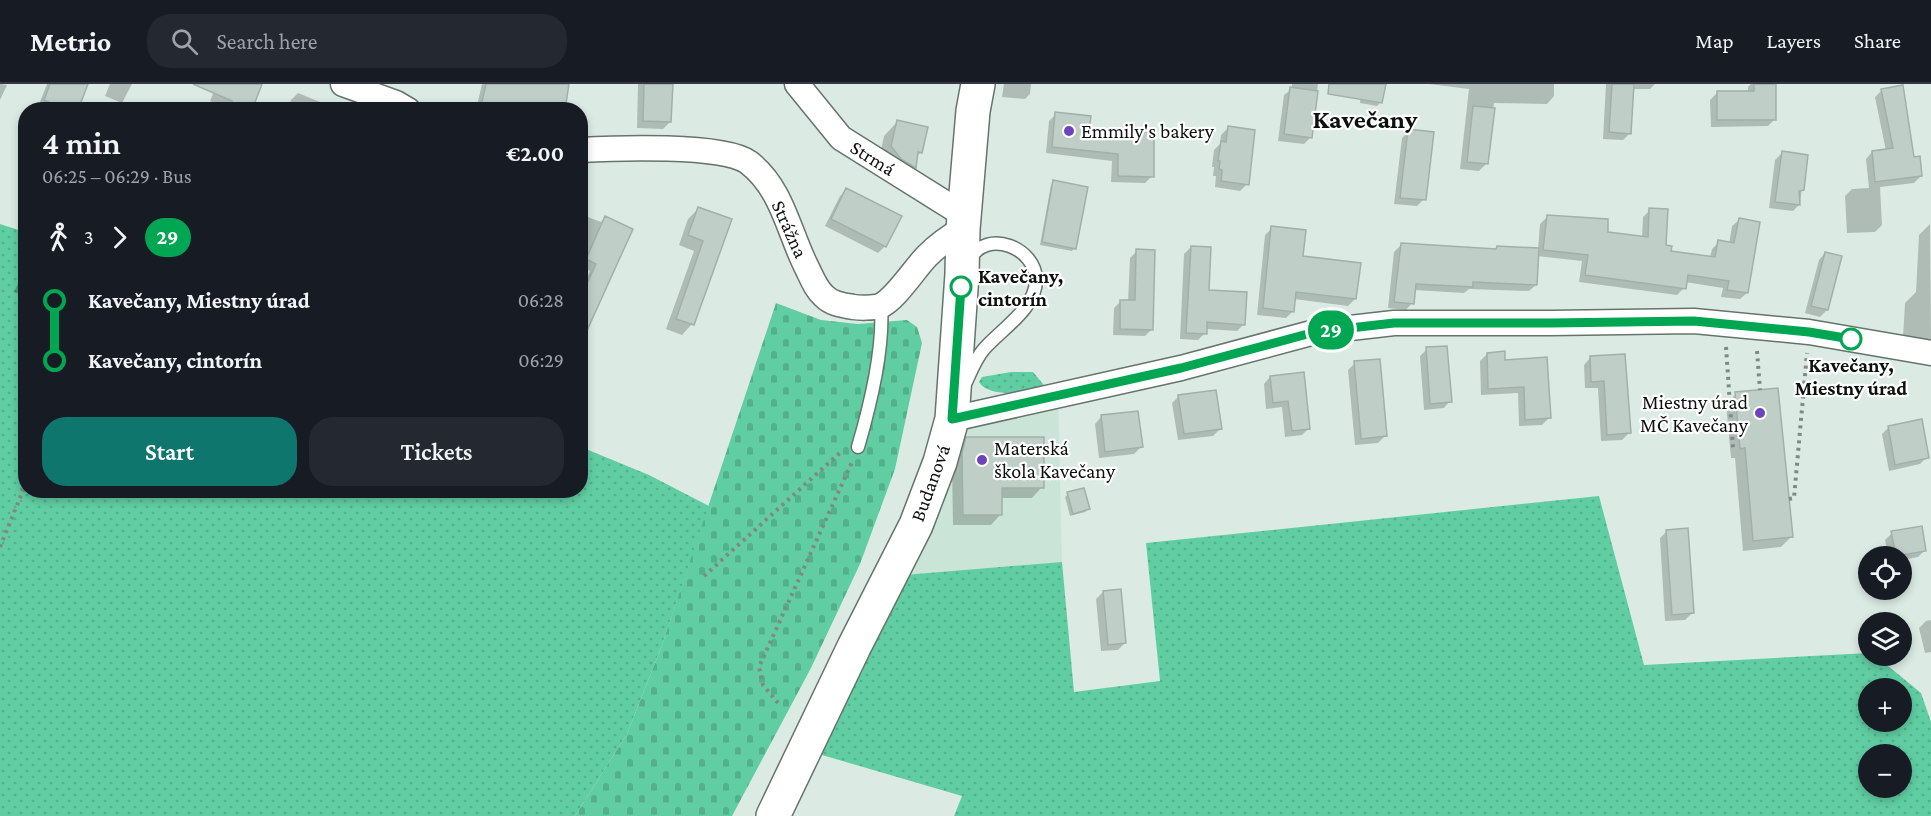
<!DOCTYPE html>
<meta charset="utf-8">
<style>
body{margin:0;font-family:"Crimson Pro",serif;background:#242831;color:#f1f3f6;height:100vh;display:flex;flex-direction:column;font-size:22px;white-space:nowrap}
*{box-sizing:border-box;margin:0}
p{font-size:20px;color:#9ea1a6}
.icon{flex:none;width:33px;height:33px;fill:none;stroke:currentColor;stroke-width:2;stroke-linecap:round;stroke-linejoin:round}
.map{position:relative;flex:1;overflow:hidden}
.side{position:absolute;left:18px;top:18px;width:570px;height:396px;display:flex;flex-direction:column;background:#171b24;border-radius:24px;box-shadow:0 3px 9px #0003}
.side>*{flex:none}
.badge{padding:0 12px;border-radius:20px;font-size:21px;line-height:39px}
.fabs{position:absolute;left:1858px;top:462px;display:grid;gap:12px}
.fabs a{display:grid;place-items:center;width:54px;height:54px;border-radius:50%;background:#171b24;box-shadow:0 3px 9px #0003;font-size:30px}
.map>.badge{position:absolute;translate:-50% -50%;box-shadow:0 0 0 3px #fff}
.legs{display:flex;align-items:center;gap:9px;height:66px;padding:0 24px;font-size:20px}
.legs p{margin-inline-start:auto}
.head{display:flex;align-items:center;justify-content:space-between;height:102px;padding:0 24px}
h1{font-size:33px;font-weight:600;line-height:45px}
.cta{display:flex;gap:12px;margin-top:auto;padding:12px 24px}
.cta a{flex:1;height:69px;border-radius:24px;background:#0f766e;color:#fff;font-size:24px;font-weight:600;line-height:69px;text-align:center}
.cta a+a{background:#242831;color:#f1f3f6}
ul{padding:0 24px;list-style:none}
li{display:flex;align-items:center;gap:21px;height:60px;font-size:22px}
li i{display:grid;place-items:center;width:9px;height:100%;margin:0 8px;background:currentColor}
li i::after{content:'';width:15px;height:15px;margin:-8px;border:4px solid;border-radius:50%;background:#171b24}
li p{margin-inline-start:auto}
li:first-child i{background:linear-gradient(#0000 50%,currentColor 0)}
li:last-child i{background:linear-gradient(currentColor 50%,#0000 0)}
header{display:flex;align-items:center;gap:36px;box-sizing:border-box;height:84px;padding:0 30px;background:#171b24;border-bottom:2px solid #363941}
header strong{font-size:28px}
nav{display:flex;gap:33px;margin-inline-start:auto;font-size:21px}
.search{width:420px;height:54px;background:#242831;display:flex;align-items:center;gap:15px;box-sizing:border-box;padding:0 21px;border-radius:24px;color:#9ea1a6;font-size:22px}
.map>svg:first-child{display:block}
</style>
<header>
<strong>Metrio</strong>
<div class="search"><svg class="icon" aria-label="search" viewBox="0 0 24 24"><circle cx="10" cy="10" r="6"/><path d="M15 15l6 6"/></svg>Search here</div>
<nav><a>Map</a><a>Layers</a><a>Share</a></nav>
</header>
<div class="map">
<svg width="1931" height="732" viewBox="0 0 1931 732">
<defs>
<pattern id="grass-dots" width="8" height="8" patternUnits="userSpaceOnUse" patternTransform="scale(1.5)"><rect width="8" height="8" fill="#60cea2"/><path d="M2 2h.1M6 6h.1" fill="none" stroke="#52b08a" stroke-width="1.8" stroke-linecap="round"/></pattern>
<pattern id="cemetery-stones" width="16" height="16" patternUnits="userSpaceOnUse" patternTransform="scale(1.5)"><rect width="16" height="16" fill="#60cea2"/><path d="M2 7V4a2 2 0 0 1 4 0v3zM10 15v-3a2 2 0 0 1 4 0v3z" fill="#52b08a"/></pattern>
</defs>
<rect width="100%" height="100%" fill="#dbebe3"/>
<!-- built -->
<path fill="#cbe4d8" d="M1058 311 1062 478 892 492 952 335Z"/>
<!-- grass -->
<path fill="url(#grass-dots)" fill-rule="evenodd" d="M0 140 25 148 26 406H580L581 363 649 391 709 422 661 564 627 650 575 732H0Z
M1011 288H1033L1048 306C1030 308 989 315 979 298L982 293Z
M1599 412 1644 581 1869 569V572H1876L1921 609 1931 638V732H954L962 712 805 666 892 492 1062 478 1074 608 1160 597 1146 459ZM1869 604H1902V638H1869ZM1869 670H1902V704H1869Z"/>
<!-- cemetery -->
<path fill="url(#cemetery-stones)" d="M776 219 821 236 858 240 907 236 917 243 922 259 895 385 860 480 811 584 732 732H575L627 650 661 564Z"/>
<!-- shadow -->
<path fill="#0003" d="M0 0 7 1 0 16Z
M47 0H87L76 26H43L38 23Z
M110 0H132L122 19 105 12Z
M217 0H260L250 26H225L226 24 210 17Z
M482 0H567L564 26H476Z
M638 0H671L670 38 663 45 637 44Z
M1004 0H1031L1030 10 1025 15 1002 13Z
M1292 0H1318L1311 53 1304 60 1278 57 1284 11 1292 5Z
M1362 0H1384L1380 19 1377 22 1360 19Z
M1429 0H1554V12L1547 20 1494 19 1486 80 1479 87 1460 85 1469 5Z
M1606 0H1655L1650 5H1633L1630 49 1623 56 1603 55Z
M1751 0H1774L1775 35 1768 42 1711 43 1710 16 1717 9 1748 8V3Z
M1882 6 1921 92 1914 99 1880 103 1882 141 1875 148 1847 149 1845 112 1852 105 1869 104 1866 75 1872 68 1886 67 1875 13Z
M298 9 325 20 323 26H287L291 16Z
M1056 30 1087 49 1152 92 1145 99 1111 98 1112 77 1046 69 1049 37Z
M897 38 921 68 916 73 914 83 901 96 879 76 884 52Z
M1228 44 1247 100 1240 107 1215 103 1216 92H1213L1214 83H1212L1214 66 1220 60 1221 51Z
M1409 47 1424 115 1417 122 1394 120 1402 54Z
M1782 69 1806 72 1800 120 1793 127 1769 124 1775 76Z
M1054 98 1075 164 1072 167 1040 161 1051 101Z
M847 106 885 162 878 169 825 142 840 112Z
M698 125 730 136 692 240 682 251 666 245 694 167 679 161 688 135Z
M1650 126 1669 168 1710 174 1712 165 1719 158 1729 160 1732 142 1739 136 1747 209 1740 215 1721 213 1723 204 1685 198 1684 204 1677 211 1579 198 1582 177 1537 172 1536 201 1529 207 1469 205 1464 209 1414 206 1412 219 1406 226 1388 224 1394 168 1401 161 1494 167 1538 166 1540 140 1547 133 1607 149 1642 154 1643 133Z
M580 130 601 138 606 134 631 146 580 231V209L590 187 580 182Z
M1930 140 1931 255 1903 254 1905 219 1916 208 1919 151Z
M1272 144 1301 174 1355 215 1348 222 1294 215 1293 227 1286 234 1257 231 1265 151Z
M1191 163 1207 208 1244 240 1237 247 1206 245 1205 249 1198 256 1180 255 1184 170Z
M1137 167 1152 245 1145 252 1113 251 1114 224 1121 217 1128 218 1130 174Z
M1825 169 1827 226 1820 233 1805 229 1819 176Z
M26 184V213L14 208Z
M1427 265 1450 317 1444 324 1424 326 1420 272Z
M1487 270 1504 277 1549 334 1542 341 1519 342 1518 309 1481 311 1480 277Z
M1624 271 1629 349 1622 356 1601 357 1598 304H1585L1584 281 1590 274Z
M1355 279 1385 352 1378 359 1355 361 1348 286Z
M1270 293 1309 344 1302 351 1285 353 1282 323 1266 325 1264 300Z
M1736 310 1791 453 1781 463 1743 467 1735 374H1731L1726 320Z
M1179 312 1220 345 1213 352 1178 356 1172 319Z
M1101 333 1141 363 1134 370 1099 374 1095 340Z
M1889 343 1927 373 1920 380 1889 387 1882 350Z
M967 355 1042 403 1032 414H1001V430L991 441H953L952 381 956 365Z
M1068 410 1088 425 1085 428 1070 432 1065 413Z
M1667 447 1692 529 1685 536 1665 537 1660 454Z
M1892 449 1925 466 1918 473 1902 476V472H1888L1885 456Z
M1103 508 1125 559 1118 566 1101 567 1096 515Z
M1931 536V568L1925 569 1919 544 1926 537Z"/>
<!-- building -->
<path fill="#bfcfc7" stroke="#a1b1a9" stroke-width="1.5" d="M50 0H88L78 26H65L44 16Z
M193 0H262L252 26H228L232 17Z
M486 0H569L565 26H496L481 22Z
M644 0H673L671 38 643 37Z
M1329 0H1386L1382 19 1328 10Z
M1612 0H1634L1631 50 1609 48Z
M1754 0H1776V36H1717V7H1754Z
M1903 1 1914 73 1920 72 1922 92 1875 98 1872 67 1893 64 1881 5Z
M1290 3 1318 7 1312 54 1284 50Z
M1473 22 1495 24 1488 80 1467 78Z
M1055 28 1091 32 1089 47 1154 48V93L1118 92V70L1052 63Z
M897 36 928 43 922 69 918 68 916 84 901 75 891 62Z
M1228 42 1255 46 1249 101 1221 97 1222 86 1219 85 1220 77H1218L1221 57 1226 58Z
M1408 45 1434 48 1426 116 1400 114Z
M1782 67 1808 71 1804 106 1799 107 1800 121 1775 118Z
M1053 96 1088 103 1076 165 1042 158Z
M846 104 902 132 886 163 831 135Z
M698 123 732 135 694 241 676 235 703 157 688 151Z
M1649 124 1668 125 1666 161 1672 162 1671 167 1715 173 1718 156 1734 159 1739 134 1760 138 1748 209 1727 206 1729 197 1688 191 1686 205 1585 191 1588 171 1543 166 1547 131 1608 135V148L1648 153Z
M605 132 633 145 580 262V214L596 180 586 175Z
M1271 142 1306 146 1303 172 1361 179 1356 215 1296 208 1294 228 1263 224Z
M1401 159 1496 165 1497 162 1539 164 1537 201 1473 198V203L1416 200 1414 220 1394 218Z
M1191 162 1211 163 1209 206 1247 208 1245 241 1207 238V250L1186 249Z
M1136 165 1155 166 1153 246 1120 245V216H1135Z
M1825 168 1842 172 1828 226 1811 222Z
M1447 262 1452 318 1430 320 1426 263Z
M1505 267V276L1547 273 1551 334 1525 336 1524 303 1488 305 1487 269Z
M1625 270 1631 349 1607 351 1604 297 1591 298 1590 272Z
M1380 275 1387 352 1361 355 1354 277Z
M1304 288 1310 345 1292 347 1288 317 1273 319 1270 292Z
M1778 304 1793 453 1753 457 1745 364 1740 365 1735 308Z
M1216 306 1222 345 1184 350 1178 311Z
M1138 327 1143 363 1105 368 1101 331Z
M1922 335 1929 374 1895 381 1888 342Z
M966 353H1044V404H1002V431H963L962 369Z
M1084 404 1090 425 1073 430 1067 408Z
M1922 442 1926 467 1896 472 1891 447Z
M1688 444 1694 529 1672 531 1666 446Z
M1121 505 1126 559 1108 561 1103 507Z"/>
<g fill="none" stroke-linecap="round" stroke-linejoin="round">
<!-- lane casing -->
<g stroke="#65746c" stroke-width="15">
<path id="lane" d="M966 298C971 287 976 274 984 265 1000 246 1036 225 1036 196 1036 164 987 144 970 175
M858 363C870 322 884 265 881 222"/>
</g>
<!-- street casing -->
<g stroke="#65746c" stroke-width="27">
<path id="street" d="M343 0 396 19 408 26
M797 0 841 54 964 131
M580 66C615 64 722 60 748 78 782 103 789 149 807 184 812 194 816 205 824 212 832 220 842 221 853 223 860 224 873 224 880 222 895 216 915 184 927 172 938 161 949 153 963 145
M952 335 1181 284 1315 248 1394 239H1551L1694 237 1809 248 1931 269"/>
</g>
<!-- secondary casing -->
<g stroke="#65746c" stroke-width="36">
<path id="secondary" d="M773 732 854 563 916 441 940 378 952 335 962 190 963 145 973 27 978 0"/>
</g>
<!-- path -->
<path stroke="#7f8a85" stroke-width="4" stroke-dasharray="3 4.5" stroke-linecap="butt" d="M1726 263 1733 364
M1757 267 1760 306
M1789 415 1794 414 1807 269
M0 463 26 399
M704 492 842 367
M778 619 763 601 759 583 852 378"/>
<!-- lane -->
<use href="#lane" stroke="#fff" stroke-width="12"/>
<!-- street -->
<use href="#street" stroke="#fff" stroke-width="24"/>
<!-- secondary -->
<use href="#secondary" stroke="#fff" stroke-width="33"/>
</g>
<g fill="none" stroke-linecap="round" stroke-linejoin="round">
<!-- line-1 casing -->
<g stroke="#fff" stroke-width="14">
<path id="line-1" d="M961 203 952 335 1181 284 1315 248 1394 239H1551L1694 237 1809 248 1851 255"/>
</g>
<!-- line-1 -->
<use href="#line-1" stroke="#00a651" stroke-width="9"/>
</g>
<!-- markers -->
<g fill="#6e44bc" stroke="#fff" stroke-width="2">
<circle cx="1069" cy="47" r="6"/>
<circle cx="1760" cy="329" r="6"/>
<circle cx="982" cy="376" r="6"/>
</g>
<g fill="#fff" stroke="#00a651" stroke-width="3">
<circle cx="961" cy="203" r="10"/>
<circle cx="1851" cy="255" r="10"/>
</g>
<g text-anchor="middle" stroke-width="4.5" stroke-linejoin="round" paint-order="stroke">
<!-- poi labels -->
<g font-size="20" fill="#0c110f" stroke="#fff" text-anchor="start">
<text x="1081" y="54">Emmily's bakery</text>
<text x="1748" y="325" text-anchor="end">Miestny úrad<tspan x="1748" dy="23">MČ Kavečany</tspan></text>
<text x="994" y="371">Materská<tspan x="994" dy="23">škola Kavečany</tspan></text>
</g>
<!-- street labels -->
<g font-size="20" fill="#0c110f" stroke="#fff">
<text transform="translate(873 74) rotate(32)" y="7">Strmá</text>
<text transform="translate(790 145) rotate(66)" y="7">Strážna</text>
<text transform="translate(930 399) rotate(-70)" y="7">Budanová</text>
</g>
<!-- stop labels -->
<g font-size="20" font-weight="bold" fill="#0c110f" stroke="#fff" text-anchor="start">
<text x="978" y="199">Kavečany,<tspan x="978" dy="23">cintorín</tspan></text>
<text x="1851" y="288" text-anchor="middle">Kavečany,<tspan x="1851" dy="23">Miestny úrad</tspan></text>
</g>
<!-- district labels -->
<g font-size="26" font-weight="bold" fill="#0c110f" stroke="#fff">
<text x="1365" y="44">Kavečany</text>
</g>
</g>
</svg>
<div class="fabs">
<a><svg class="icon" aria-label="locate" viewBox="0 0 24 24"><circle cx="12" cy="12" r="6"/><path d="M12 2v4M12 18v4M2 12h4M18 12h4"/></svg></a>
<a><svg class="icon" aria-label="layers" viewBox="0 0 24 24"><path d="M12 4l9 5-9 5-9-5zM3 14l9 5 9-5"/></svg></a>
<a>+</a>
<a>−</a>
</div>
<b class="badge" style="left:1331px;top:246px;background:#00a651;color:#fff">29</b>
<section class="side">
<div class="head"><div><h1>4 min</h1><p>06:25 – 06:29 · Bus</p></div><b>€2.00</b></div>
<div class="legs"><svg class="icon" aria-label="walk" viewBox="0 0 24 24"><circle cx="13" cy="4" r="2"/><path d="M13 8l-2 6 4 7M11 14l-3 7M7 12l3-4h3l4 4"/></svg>3<svg class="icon" aria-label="forward" viewBox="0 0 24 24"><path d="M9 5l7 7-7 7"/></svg><b class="badge" style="background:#00a651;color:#fff">29</b></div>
<ul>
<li><i style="color:#00a651"></i><b>Kavečany, Miestny úrad</b><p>06:28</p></li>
<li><i style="color:#00a651"></i><b>Kavečany, cintorín</b><p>06:29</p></li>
</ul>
<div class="cta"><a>Start</a><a>Tickets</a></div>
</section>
</div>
